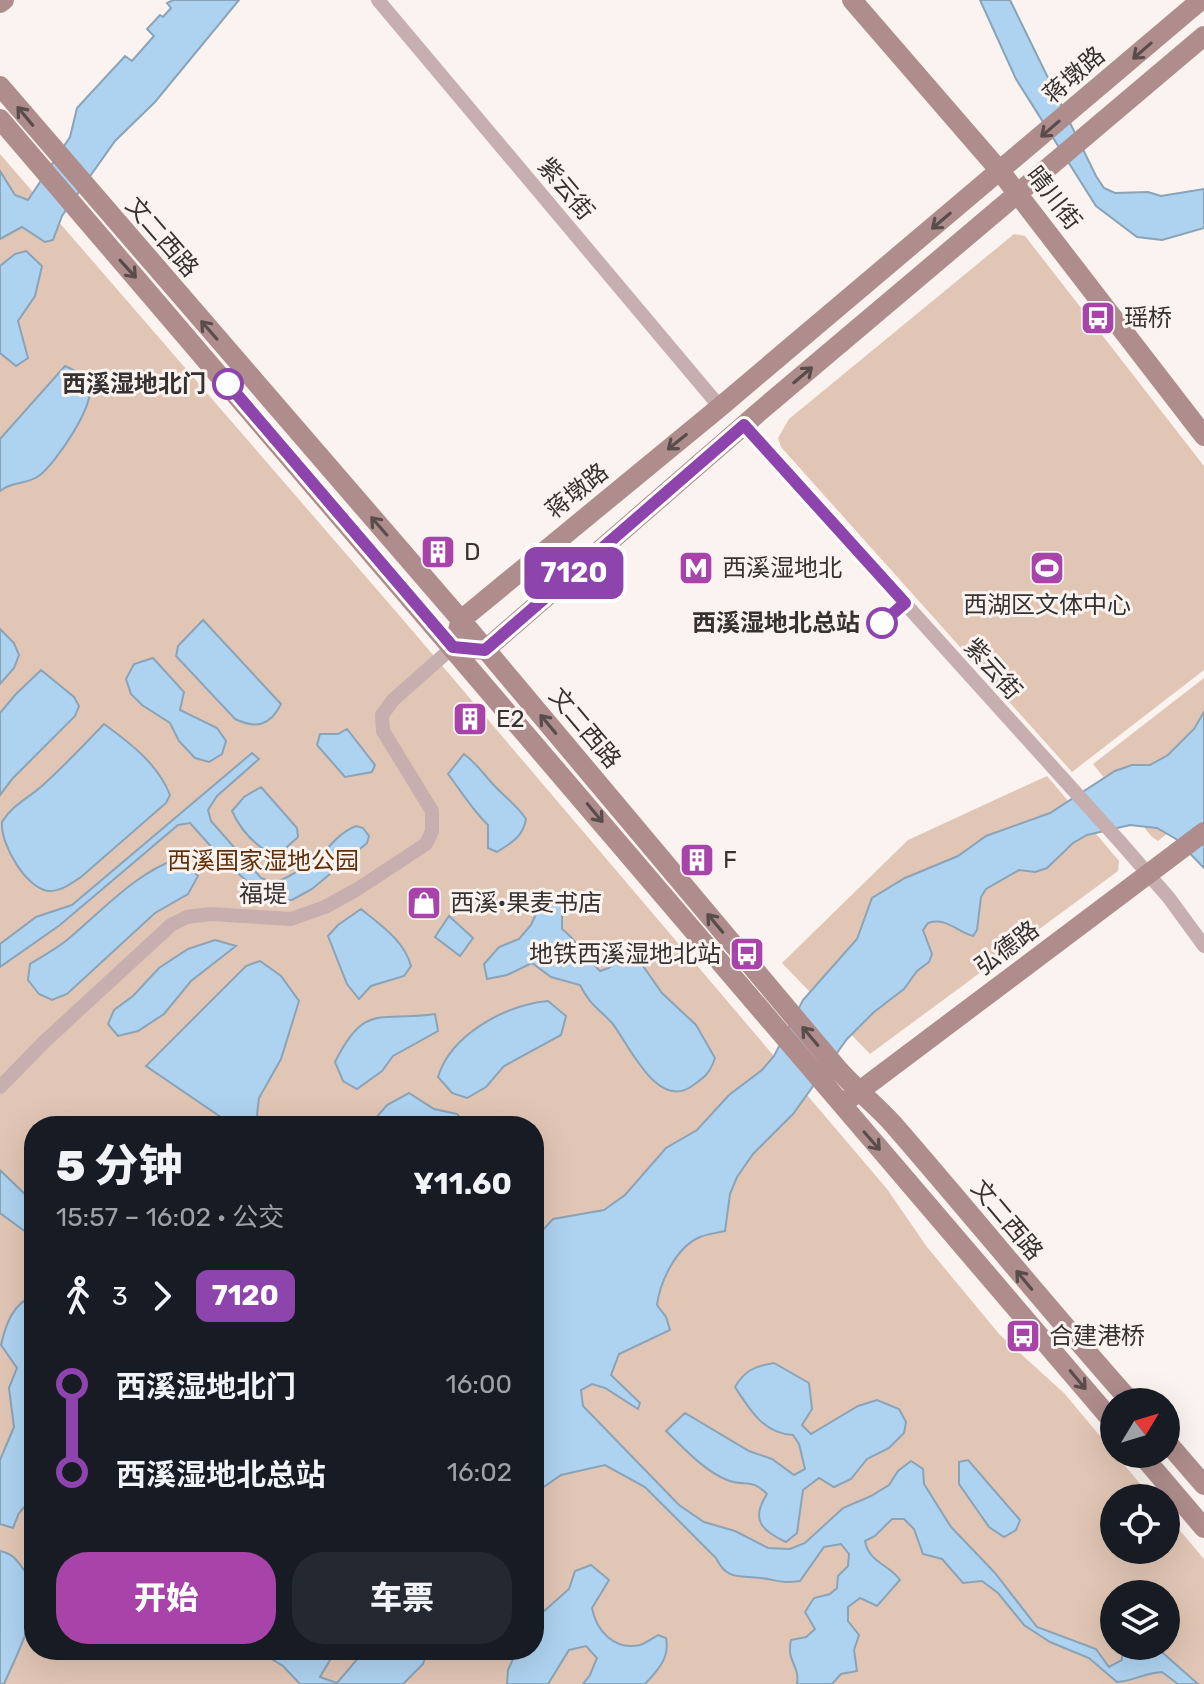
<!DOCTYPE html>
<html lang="zh">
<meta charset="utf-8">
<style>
body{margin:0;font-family:Rubik,"Noto Sans SC",sans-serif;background:#242831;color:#f1f3f6;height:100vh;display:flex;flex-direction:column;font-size:30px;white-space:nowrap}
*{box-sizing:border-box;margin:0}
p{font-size:26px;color:#9ea1a6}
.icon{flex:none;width:44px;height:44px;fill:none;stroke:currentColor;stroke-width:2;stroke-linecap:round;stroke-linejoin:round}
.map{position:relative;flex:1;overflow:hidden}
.drawer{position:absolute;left:24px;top:1116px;width:520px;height:544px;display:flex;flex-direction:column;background:#171b24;border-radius:32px;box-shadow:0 8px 32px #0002}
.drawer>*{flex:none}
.badge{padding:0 16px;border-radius:12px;font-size:28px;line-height:52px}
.needle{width:52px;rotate:52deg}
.buttons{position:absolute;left:1100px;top:1388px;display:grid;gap:16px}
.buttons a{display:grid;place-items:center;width:80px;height:80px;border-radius:50%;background:#171b24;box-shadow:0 8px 32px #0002;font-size:40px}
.map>.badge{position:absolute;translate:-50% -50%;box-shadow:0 0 0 4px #fff}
.legs{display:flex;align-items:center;gap:12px;height:88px;padding:0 32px;font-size:26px}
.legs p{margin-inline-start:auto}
.summary{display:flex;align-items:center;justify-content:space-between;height:136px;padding:0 32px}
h1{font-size:44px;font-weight:800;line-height:60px}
.cta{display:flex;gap:16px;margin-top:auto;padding:16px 32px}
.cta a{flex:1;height:92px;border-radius:32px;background:#a743a9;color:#fff;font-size:32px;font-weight:800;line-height:92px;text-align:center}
.cta a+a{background:#242831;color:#f1f3f6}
ul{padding:0 32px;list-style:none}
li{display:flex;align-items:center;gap:28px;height:88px;font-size:30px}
li i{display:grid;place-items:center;width:12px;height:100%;margin:0 10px;background:currentColor}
li i::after{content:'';width:20px;height:20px;margin:-10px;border:6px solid;border-radius:50%;background:#171b24}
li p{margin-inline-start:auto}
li:first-child i{background:linear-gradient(#0000 50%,currentColor 0)}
li:last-child i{background:linear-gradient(currentColor 50%,#0000 0)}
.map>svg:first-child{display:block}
</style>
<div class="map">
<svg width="1204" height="1684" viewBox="0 0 1204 1684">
<rect width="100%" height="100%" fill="#faf3ef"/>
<!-- green -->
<path fill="#e2c6b5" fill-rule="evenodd" d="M0 154 405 622 887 1189 927 1247 1000 1335 1064 1393 1152 1498H1114V1550H1166V1514L1204 1559V1684H0ZM34 1126H534V1650H34ZM1114 1594H1166V1646H1114Z
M1014 234 1025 236 1204 466V670L1072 772 781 447 778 438 789 419Z
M1204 678V805L1158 841 1152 837 1093 764Z
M1047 776 1119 861 1118 871 870 1054 782 963 908 840Z"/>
<!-- water -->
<path fill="#aed3f1" stroke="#8aa3b7" stroke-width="2" d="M173 0H239L155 102 115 141 62 216 53 240 45 242 22 227 0 239V171L15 195 28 200 70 137 77 108 125 56 132 61 154 36 147 29 160 15 163 17 171 8 167 3Z
M980 0H1010L1096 176 1104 188 1115 193 1148 192 1161 196 1204 189V228L1162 240 1137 237 1096 206 1016 79Z
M26 251 42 266 35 296 18 321 28 358 16 366 0 353V266L15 254Z
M65 366C74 370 85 375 89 385 96 405 56 462 40 475 28 485 11 481 0 491V439Z
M203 620 281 704C270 726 256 729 235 719L176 656 178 646Z
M0 629 14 643 19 655 14 668 0 684Z
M153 658 184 692 180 710 217 728 226 741 222 754 209 762 195 758 179 741 170 723 142 705 131 694 126 679 134 664Z
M41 670 74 697 79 706 75 716 13 778 0 795V713L15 695Z
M1204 712V868L1176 839 1157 828 1130 825 1087 835 1073 843 1047 868 1035 872 1019 870 986 889 981 897 977 930 973 936C956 932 948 917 928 923L923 930 932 954 929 962 917 971 904 989 874 1012 847 1039 793 1114 753 1154 737 1177 730 1194 725 1231C717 1233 707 1234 700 1237 676 1247 660 1282 657 1305L666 1317 670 1330 619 1354 611 1375 640 1403 638 1409 605 1388 592 1384 581 1390 583 1406 679 1505 704 1522 735 1531 768 1548 790 1549 805 1543 843 1508 871 1496 889 1485 898 1471 911 1461 923 1469 924 1484 951 1527 995 1573 1037 1627 1096 1649 1109 1667 1122 1660V1646H1155L1198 1684H1178L1162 1672C1145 1673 1133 1681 1117 1682L1089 1658 1050 1642 1024 1625 998 1593 982 1581 963 1583 942 1559 923 1554 914 1529 904 1519H892L875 1536 865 1541C869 1563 889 1564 900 1580L877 1606 860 1598 848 1607V1621L859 1635 854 1650 857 1671 841 1674 832 1684H797C800 1665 786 1662 791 1640L806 1637 815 1629 805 1612 814 1598 830 1594 837 1588 838 1576 848 1566 849 1554 841 1544 824 1547 800 1581C782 1584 777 1580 761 1578 740 1575 727 1581 716 1558L645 1487 605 1465 561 1475 541 1489 534 1499V1254L540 1233 553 1219 604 1210 625 1195 666 1148 697 1130 729 1095 762 1070 774 1056 803 1000 857 939 872 898 905 878 958 856 986 836 1050 813 1115 771 1132 765H1150L1168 755 1194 729Z
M104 724C130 743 158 764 170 795L166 803 81 877C72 883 60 892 48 891 26 888 0 844 2 822 12 805 29 798 43 785 64 766 84 745 104 724Z
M347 729 375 765 372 772 345 777 317 745 320 734H338Z
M252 753 259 759 217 796 208 810 211 821 261 878 275 883C293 875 311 864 325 851 334 841 343 831 356 826L363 828 369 836 367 843 312 889 292 900H279L264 896 224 861 190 823 178 825 60 925 0 967V944L36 917 72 905Z
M464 754C476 763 482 772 491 782 502 795 516 804 526 819 523 837 511 843 497 852L488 848V825C473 811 461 791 448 774Z
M261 787 297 828 298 837 280 853 271 854C254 844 240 829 232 811L244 797Z
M177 859 188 865 198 876 188 894 155 913 67 994 52 1000 39 994 28 980 30 964C43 956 56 949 67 940 101 912 135 873 177 859Z
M552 895 562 905V929C578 941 585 957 600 971L609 968 618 957 636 956 662 993 696 1025 715 1058C710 1073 705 1077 692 1086 657 1111 629 1044 612 1023 598 1008 590 1005 580 985L551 977 532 963 507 975 487 979 484 964 499 947 519 939 531 925 541 903Z
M361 909C380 925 404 940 411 966L404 976 371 986 359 999 347 984 328 936 338 925Z
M449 916 473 938 460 956 435 937Z
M215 940 236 946 191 981 164 1014 138 1031 118 1036 108 1024 114 1010 133 996 159 968 188 949Z
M260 961 281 976 299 1001 281 1059 259 1098 257 1115 265 1126H234L146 1066 246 966Z
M548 1001 566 1016 561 1035 504 1066 486 1087 467 1098 452 1093 438 1077C451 1034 506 1005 548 1001Z
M435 1014 438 1031 393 1056 382 1071 357 1089 343 1081 335 1062C365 1002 379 1022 435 1014Z
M409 1093 434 1109 457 1114 468 1126H377L375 1119 387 1105Z
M0 1170 34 1203V1238L0 1213Z
M34 1295V1496L19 1513 13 1528 0 1524V1460L14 1427 9 1388 17 1368 1 1345C6 1323 13 1304 34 1295Z
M774 1363 809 1383 812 1409 802 1425 811 1434 858 1406 877 1400 899 1409 906 1422 904 1433 889 1448 867 1459 851 1479 834 1487 819 1478 803 1490 797 1533 786 1542C762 1531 750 1520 767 1494 752 1478 745 1487 727 1480 703 1470 684 1448 666 1431L685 1413 749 1451 772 1459 794 1475 805 1469 799 1444 793 1435C764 1434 750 1410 735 1387 745 1370 755 1366 774 1363Z
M968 1460 1020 1520 1016 1530 1004 1537 989 1527 959 1484V1462Z
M0 1551C13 1554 16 1559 24 1570 47 1603 18 1651 4 1684H0Z
M591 1565 609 1580 592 1608C596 1630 614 1651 640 1645 646 1643 653 1638 658 1635L666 1638C670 1658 658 1670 645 1684H583L590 1675 597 1658 586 1646 569 1650 548 1684H507L508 1670 517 1650H534V1620L569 1589 575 1571Z
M248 1650H336L320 1677 337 1683 365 1650H428L423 1664 403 1684H300L283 1666 265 1655Z"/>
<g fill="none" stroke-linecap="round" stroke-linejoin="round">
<!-- street -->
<path stroke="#c6afae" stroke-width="14" d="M378 0 720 407
M744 425 1122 844 1169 898 1204 946
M0 1087 44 1042 171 925 187 917 210 914 291 919 325 907 356 890 426 844 432 831V811L383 731 382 715 393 700 453 647"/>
<!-- secondary -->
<path stroke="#ae8d8c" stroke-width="20" d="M852 0 1000 171 1204 436
M0 3 4 0
M0 86 461 620 837 1068C854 1088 875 1104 893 1124 973 1216 1050 1311 1131 1402
M0 119 1114 1423
M458 630 461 620 720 407 1201 0
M474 649 485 650 759 412 1204 36
M849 1099 1204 832
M1166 1441 1204 1485
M1141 1454 1204 1528"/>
</g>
<!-- one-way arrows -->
<defs><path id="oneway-shaft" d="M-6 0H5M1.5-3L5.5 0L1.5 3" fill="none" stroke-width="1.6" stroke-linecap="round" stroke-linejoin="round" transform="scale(2)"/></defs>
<g stroke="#594d4c">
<use href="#oneway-shaft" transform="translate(1142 51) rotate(139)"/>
<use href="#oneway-shaft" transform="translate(25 116) rotate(-130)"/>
<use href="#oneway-shaft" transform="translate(1050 129) rotate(139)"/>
<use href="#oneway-shaft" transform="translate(941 221) rotate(140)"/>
<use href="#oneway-shaft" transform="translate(128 269) rotate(48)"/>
<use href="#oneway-shaft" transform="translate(209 330) rotate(-131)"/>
<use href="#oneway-shaft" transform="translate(803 375) rotate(-40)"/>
<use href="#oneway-shaft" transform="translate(677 442) rotate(141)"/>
<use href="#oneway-shaft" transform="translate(379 526) rotate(-131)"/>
<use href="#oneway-shaft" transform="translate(548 724) rotate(-130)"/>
<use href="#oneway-shaft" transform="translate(595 813) rotate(50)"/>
<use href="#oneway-shaft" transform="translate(715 923) rotate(-130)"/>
<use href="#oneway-shaft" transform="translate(810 1036) rotate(-130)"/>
<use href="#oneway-shaft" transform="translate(872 1141) rotate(49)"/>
<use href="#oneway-shaft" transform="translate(1024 1280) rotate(-130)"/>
<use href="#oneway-shaft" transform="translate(1078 1380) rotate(50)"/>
</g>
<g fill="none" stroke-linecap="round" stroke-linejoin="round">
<!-- line-1 casing -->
<g stroke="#fff" stroke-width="18">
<path id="line-1" d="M228 384 453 647 485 650 744 425 905 603 882 623"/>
</g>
<!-- line-1 -->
<use href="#line-1" stroke="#8e44ad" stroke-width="12"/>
</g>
<!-- icons -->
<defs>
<g id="bus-square" transform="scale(1.8)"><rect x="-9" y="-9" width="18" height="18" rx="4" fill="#a743a9" stroke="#faf3ef"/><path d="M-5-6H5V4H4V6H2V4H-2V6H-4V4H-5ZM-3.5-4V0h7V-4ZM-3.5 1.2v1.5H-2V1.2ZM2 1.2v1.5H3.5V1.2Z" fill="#fff"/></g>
<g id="building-square" transform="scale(1.8)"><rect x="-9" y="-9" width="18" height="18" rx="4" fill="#a743a9" stroke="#faf3ef"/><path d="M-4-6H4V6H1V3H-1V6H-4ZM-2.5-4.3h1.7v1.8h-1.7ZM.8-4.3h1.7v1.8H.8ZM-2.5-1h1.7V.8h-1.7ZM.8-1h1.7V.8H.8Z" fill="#fff"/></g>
<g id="metro-square" transform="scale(1.8)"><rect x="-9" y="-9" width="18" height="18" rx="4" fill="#a743a9" stroke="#faf3ef"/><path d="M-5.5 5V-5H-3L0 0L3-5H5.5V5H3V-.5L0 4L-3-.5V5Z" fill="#fff"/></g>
<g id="stadium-square" transform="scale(1.8)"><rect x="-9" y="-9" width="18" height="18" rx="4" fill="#a743a9" stroke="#faf3ef"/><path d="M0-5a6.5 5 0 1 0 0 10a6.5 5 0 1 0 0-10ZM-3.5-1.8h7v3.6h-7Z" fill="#fff"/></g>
<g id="shop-square" transform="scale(1.8)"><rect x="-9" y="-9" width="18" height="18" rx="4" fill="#a743a9" stroke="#faf3ef"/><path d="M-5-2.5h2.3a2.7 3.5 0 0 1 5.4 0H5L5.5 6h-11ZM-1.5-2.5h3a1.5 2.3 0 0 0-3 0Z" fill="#fff"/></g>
</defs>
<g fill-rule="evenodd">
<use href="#bus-square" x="1098" y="318"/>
<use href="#building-square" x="438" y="552"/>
<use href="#metro-square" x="696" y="568"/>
<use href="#stadium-square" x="1047" y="568"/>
<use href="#building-square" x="470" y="719"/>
<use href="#building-square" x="697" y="860"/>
<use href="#shop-square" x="424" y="903"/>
<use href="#bus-square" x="747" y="954"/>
<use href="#bus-square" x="1023" y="1336"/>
</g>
<!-- markers -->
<g fill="#fff" stroke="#8e44ad" stroke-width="4">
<circle cx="228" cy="384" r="14"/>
<circle cx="882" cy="623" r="14"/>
</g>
<g text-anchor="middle" stroke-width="6" stroke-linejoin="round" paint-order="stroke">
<!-- street labels -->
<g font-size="24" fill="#353231" stroke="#faf3ef">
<text transform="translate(1074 75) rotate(-41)" y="8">蒋墩路</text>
<text transform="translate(566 189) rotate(50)" y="8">紫云街</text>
<text transform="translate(1054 198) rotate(52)" y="8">晴川街</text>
<text transform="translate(162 237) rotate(49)" y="8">文二西路</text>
<text transform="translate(577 491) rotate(-39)" y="8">蒋墩路</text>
<text transform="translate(993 669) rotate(48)" y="8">紫云街</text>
<text transform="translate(585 728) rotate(50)" y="8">文二西路</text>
<text x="263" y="902">福堤</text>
<text transform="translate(1007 948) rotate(-37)" y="8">弘德路</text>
<text transform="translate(1007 1220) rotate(50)" y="8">文二西路</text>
</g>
<!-- poi labels -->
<g font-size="24" fill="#353231" stroke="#faf3ef" text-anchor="start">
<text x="1124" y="326">瑶桥</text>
<text x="464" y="560">D</text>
<text x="722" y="576">西溪湿地北</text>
<text x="1047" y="613" text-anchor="middle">西湖区文体中心</text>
<text x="496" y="727">E2</text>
<text x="723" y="868">F</text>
<text x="450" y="911">西溪·果麦书店</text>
<text x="721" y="962" text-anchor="end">地铁西溪湿地北站</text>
<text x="1049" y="1344">合建港桥</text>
</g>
<!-- stop labels -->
<g font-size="24" font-weight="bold" fill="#353231" stroke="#faf3ef" text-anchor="end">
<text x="206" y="392">西溪湿地北门</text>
<text x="860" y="631">西溪湿地北总站</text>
</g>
<!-- park labels -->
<g font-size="24" fill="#623008" stroke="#faf3ef">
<text x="263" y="869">西溪国家湿地公园</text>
</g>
</g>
</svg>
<div class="buttons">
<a><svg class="needle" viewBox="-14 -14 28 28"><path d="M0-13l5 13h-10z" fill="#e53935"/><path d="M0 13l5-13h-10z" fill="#9ea1a6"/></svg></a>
<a><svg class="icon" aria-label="locate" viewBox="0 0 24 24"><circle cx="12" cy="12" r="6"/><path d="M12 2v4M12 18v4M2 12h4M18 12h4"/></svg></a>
<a><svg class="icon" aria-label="layers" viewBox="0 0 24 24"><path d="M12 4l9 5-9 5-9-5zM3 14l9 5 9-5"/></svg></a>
</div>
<b class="badge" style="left:574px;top:573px;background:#8e44ad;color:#fff">7120</b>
<section class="drawer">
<div class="summary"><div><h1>5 分钟</h1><p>15:57 – 16:02 · 公交</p></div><b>¥11.60</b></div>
<div class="legs"><svg class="icon" aria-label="walk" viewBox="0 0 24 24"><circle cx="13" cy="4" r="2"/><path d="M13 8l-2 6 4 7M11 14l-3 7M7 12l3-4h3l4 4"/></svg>3<svg class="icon" aria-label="forward" viewBox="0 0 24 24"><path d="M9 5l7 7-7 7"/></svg><b class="badge" style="background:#8e44ad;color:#fff">7120</b></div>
<ul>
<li><i style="color:#8e44ad"></i><b>西溪湿地北门</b><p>16:00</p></li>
<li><i style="color:#8e44ad"></i><b>西溪湿地北总站</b><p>16:02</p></li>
</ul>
<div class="cta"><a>开始</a><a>车票</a></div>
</section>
</div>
